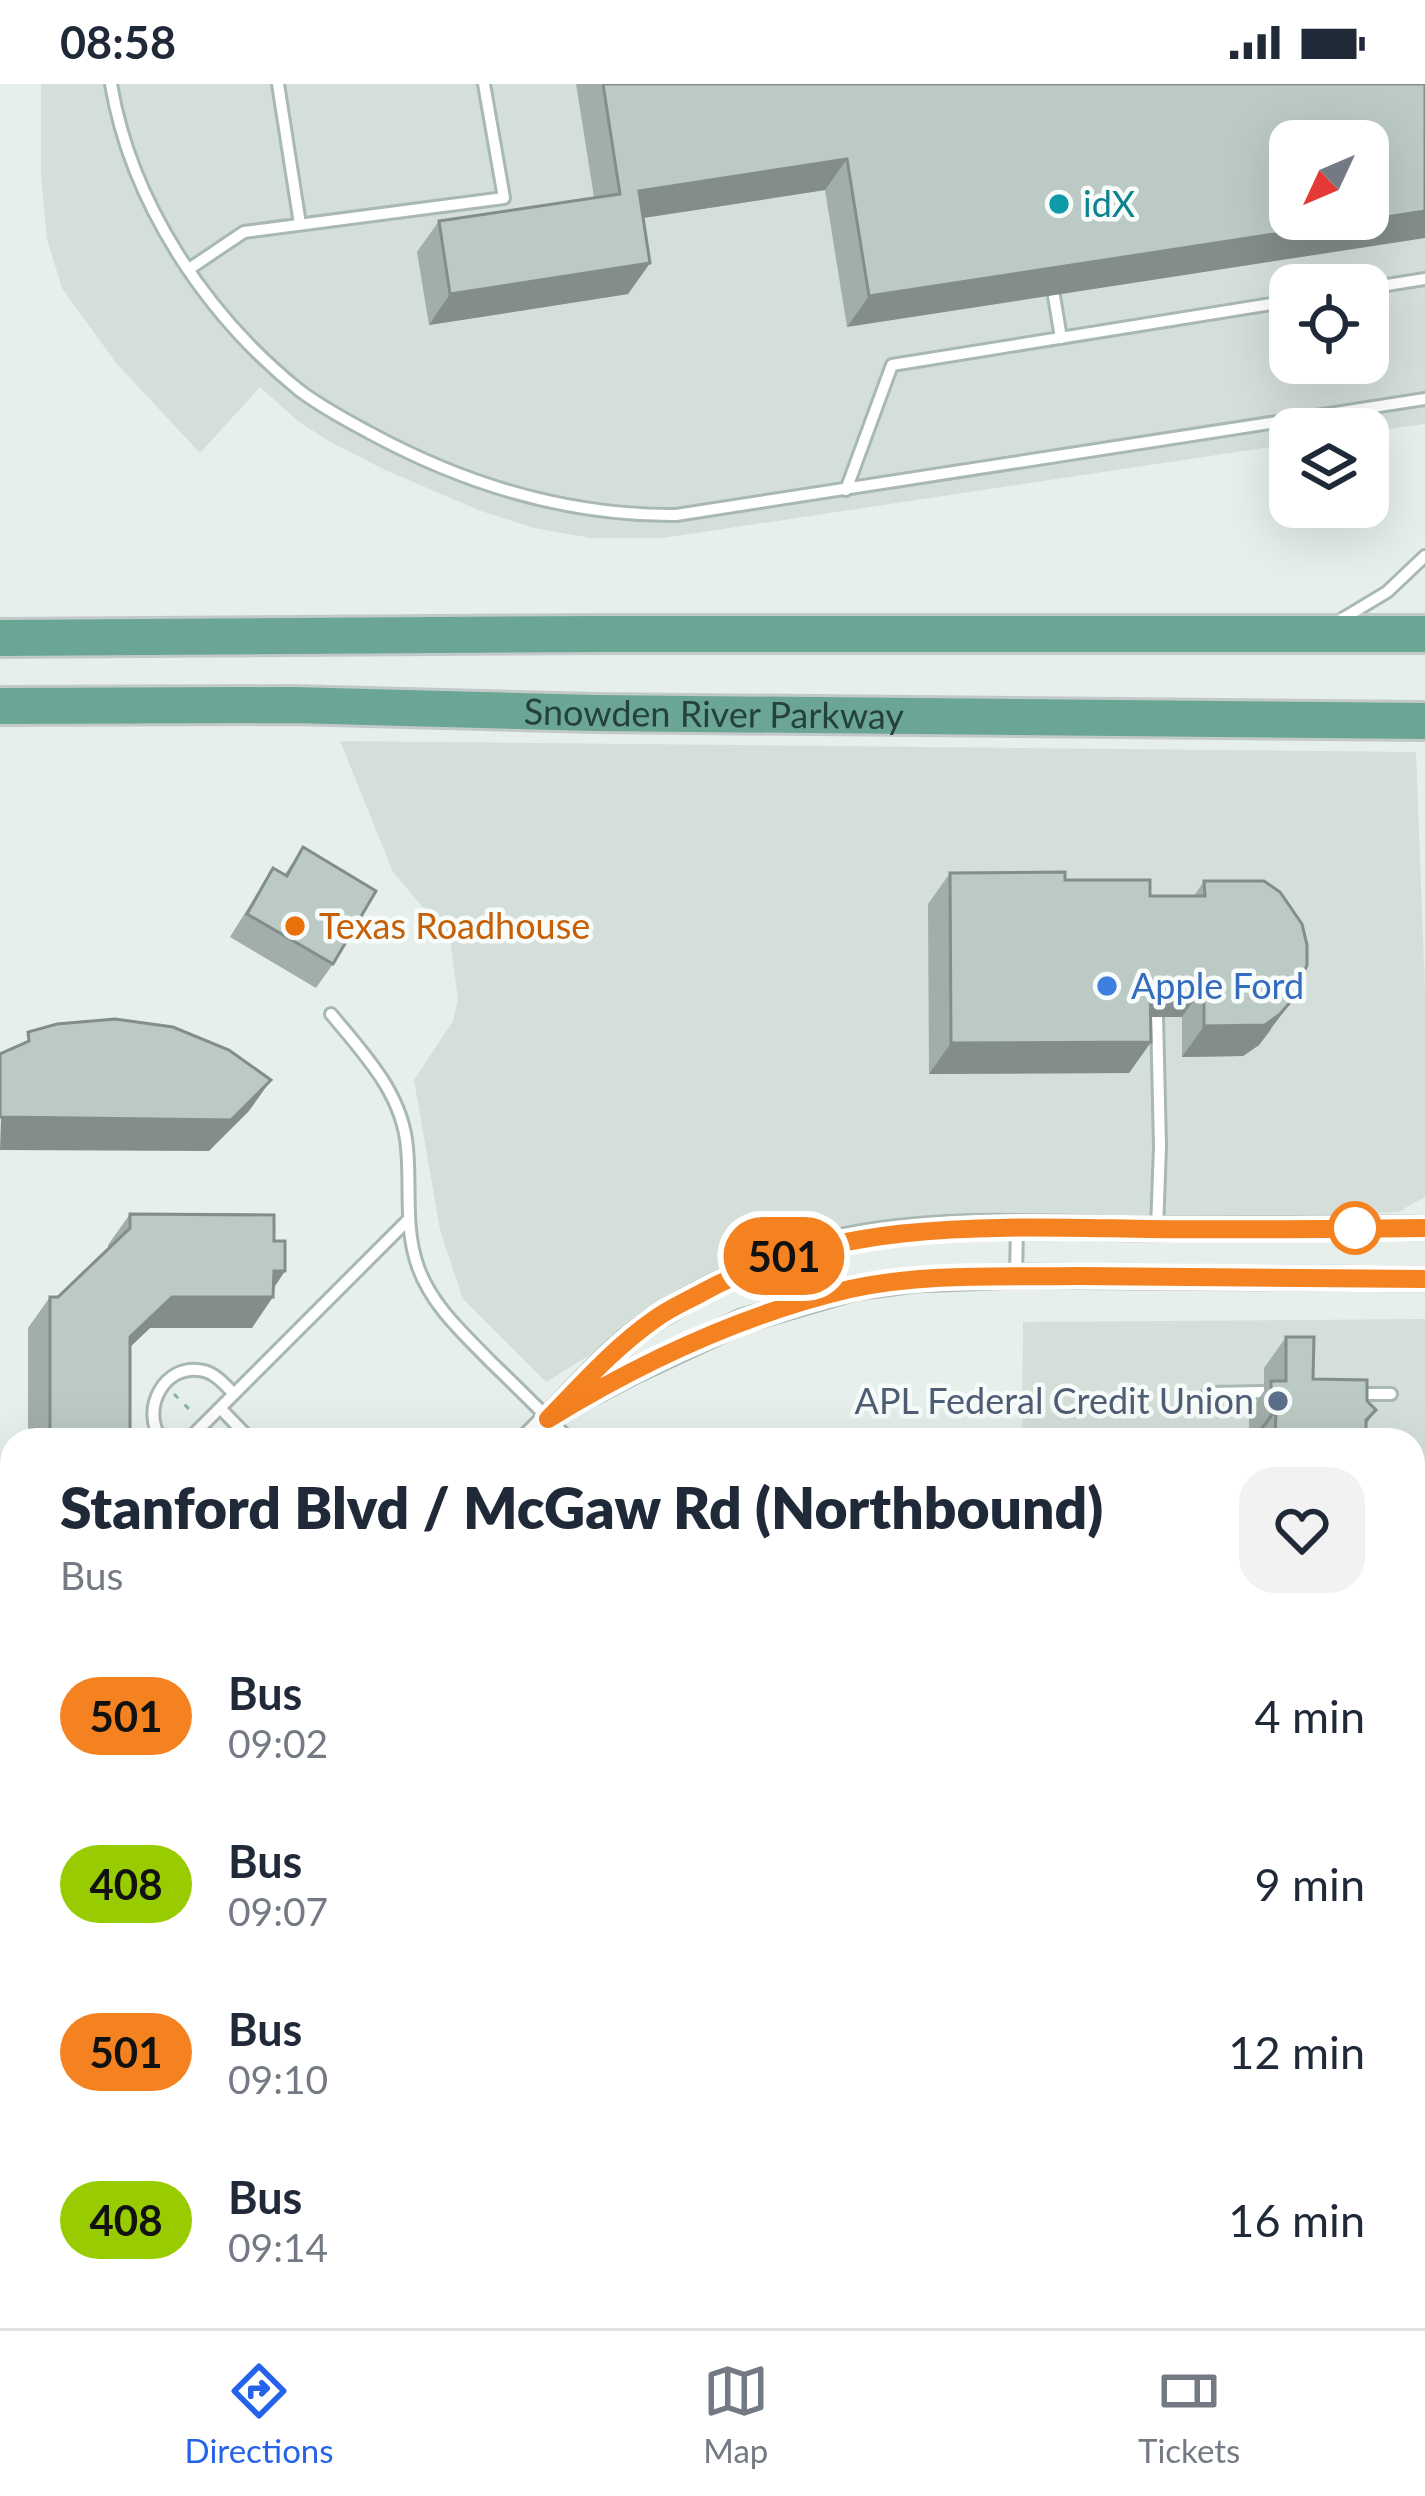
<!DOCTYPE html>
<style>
body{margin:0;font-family:Lato,sans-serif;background:#f2f2f3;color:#1f2937;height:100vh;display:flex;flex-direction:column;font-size:45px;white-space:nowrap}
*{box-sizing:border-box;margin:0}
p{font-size:39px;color:#747a83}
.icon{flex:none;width:66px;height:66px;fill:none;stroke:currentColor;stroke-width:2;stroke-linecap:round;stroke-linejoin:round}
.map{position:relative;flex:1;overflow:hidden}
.sheet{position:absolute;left:0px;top:1344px;width:1425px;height:900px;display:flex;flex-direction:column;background:#fff;border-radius:36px 36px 0 0;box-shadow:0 12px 48px #0002}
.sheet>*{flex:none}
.badge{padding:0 24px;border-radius:39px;font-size:42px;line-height:78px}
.needle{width:78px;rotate:226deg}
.fabs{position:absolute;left:1269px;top:36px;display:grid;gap:24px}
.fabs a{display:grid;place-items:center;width:120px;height:120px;border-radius:24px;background:#fff;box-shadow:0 12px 48px #0002;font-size:60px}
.map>.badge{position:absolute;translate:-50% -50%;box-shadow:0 0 0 6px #fff}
.round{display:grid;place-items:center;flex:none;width:126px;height:126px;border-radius:36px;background:#f2f2f3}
.overview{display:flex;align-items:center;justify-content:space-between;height:204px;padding:0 60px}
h1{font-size:57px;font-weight:800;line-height:90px}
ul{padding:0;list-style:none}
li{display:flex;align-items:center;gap:36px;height:168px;padding:0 60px}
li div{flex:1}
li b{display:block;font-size:45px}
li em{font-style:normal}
li .badge{min-width:132px;font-weight:700;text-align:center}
.status{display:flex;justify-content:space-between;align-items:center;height:84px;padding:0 60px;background:#fff;direction:ltr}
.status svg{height:33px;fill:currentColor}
.dock{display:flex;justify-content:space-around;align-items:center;height:168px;border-top:3px solid #e0e1e3;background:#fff;font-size:33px;color:#747a83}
.dock a{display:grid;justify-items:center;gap:6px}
.dock .selected{color:#2563eb}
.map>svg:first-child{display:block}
</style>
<div class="status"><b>08:58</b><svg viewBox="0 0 49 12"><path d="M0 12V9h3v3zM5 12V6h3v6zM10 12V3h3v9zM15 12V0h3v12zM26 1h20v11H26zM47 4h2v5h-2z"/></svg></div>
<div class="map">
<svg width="1425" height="2244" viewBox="0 0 1425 2244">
<rect width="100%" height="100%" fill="#e6efeb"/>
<!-- built -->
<path fill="#d4dfda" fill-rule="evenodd" d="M41 0H1425V340L1368 348V345H1290V360L663 454H591L534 444 481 427 385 386 334 360 299 338 260 303 200 369 116 279 62 204 47 155 41 90ZM1290 57H1368V135H1290ZM1290 201H1368V279H1290Z
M340 657 1416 668 1425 906V1113L1398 1128 1224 1135 941 1133 744 1176 546 1298 463 1215 440 1146 414 996 453 937 458 915 450 855 393 788Z
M1425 1235V1744H1413V1356H1022L1023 1238Z"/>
<!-- green -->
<path fill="#bfe0c8" d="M1413 2217H1425V2244H1180V2232H1413Z
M863 2232V2244H593L588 2233Z"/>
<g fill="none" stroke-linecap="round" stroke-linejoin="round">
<!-- lane casing -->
<g stroke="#a8b8b2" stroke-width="16">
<path id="lane" d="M111 0C131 119 206 231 299 306 321 323 346 336 370 349 466 401 567 432 676 431L1425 315
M278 0 300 140
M189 185 244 148 504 114 484 0
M1368 204 1425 195
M1054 212 1061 254
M846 406 892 281 1290 217
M1337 538 1387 508 1425 472
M331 930C364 970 403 1010 407 1064 411 1104 404 1144 418 1183 432 1222 463 1249 491 1278 518 1304 544 1330 570 1356
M1157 932 1160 1062 1157 1145
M1016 1192 1017 1143
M1208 1309 1264 1308
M1358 1310H1391
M220 1324 251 1356
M162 1356C139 1326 165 1277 204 1287 216 1290 225 1301 234 1310
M188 1356 409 1135
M0 1543 12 1531"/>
</g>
<!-- street casing -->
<g stroke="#a8b8b2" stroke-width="27">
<path id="street" d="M574 1319 633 1288 742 1237 855 1204 914 1196 1016 1192 1425 1195
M527 1356C568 1316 611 1262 660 1232 716 1197 779 1170 844 1156 944 1135 1051 1144 1152 1145 1243 1145 1334 1144 1425 1144
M0 1773 12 1770
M0 1967 12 1981
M192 2232 197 2244"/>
</g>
<!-- secondary casing -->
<g stroke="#a4bbb3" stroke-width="36">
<path id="secondary" d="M1413 2174H1425
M468 2244 493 2232"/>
</g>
<!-- primary casing -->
<g stroke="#c2cac8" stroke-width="42">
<g id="primary">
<path d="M0 554 601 550H1425"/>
<path id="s1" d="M0 622 292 621 594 629 1425 637"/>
</g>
</g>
<!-- path -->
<path stroke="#86b3a5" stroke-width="3" stroke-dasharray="6 9" stroke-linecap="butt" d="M174 1310 193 1329"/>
<!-- lane -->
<use href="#lane" stroke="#fff" stroke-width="10"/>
<!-- street -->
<use href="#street" stroke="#fff" stroke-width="21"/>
<!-- secondary -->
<use href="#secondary" stroke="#fff" stroke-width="30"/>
<!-- primary -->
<use href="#primary" stroke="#6aa596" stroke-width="36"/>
</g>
<!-- wall -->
<path fill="#a1aea9" d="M576 0H1425L847 243 825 106 643 134 650 179 628 210 429 241 417 168 439 137 594 113Z
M303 763 333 880 316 904 230 853 273 784 285 790Z
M950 789 1065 796 1150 812H1194L1204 797 1271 946 1259 961 1243 972 1182 973V933H1150L1151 958 1129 989 929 990 928 820Z
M130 1130 274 1157 285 1187 274 1204 252 1244H150L130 1263V1356H28V1244L50 1213H58L108 1165V1161Z
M1286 1253 1313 1295 1367 1317 1376 1326 1366 1341 1369 1356H1249V1328L1264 1307V1284Z"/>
<!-- shaded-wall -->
<path fill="#838d89" d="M847 75 825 106 617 138 639 107Z
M1425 127V154L847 243 869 212Z
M650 179 628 210 429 241 450 210Z
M1150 902H1204L1182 933H1129Z
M1293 915 1259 961 1243 972 1182 973 1204 942Z
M1151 958 1129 989 929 990 951 959Z
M271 996 249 1027 209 1067 0 1066 1 1034Z
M274 1187H285L267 1213H273L252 1244H150L108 1284 130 1253 172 1213Z
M1276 1328 1256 1356H1252L1271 1329Z
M1413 1693H1425V1703L1416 1717H1413Z
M1413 1789H1425V1808L1416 1820H1413Z"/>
<!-- building -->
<path fill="#bbcac4" stroke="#838d89" stroke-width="3" fill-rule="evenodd" d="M603 0H1425V127L869 212 847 75 639 107 650 179 450 210 439 137 620 110ZM1290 57H1368V135H1290Z
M303 763 376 807 333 880 247 830 273 784 287 792Z
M1065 788V796H1150V812H1205L1204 797H1264L1280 808 1302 840 1307 861V881L1293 915 1280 930 1265 941 1204 942V902H1150L1151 958 951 959 950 789Z
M115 935 173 943 229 966 271 996 231 1036 0 1033V970L29 957 28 948 57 940Z
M130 1130 274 1131V1157H285V1187H274L273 1213H172L130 1253V1355H50V1213H58L130 1144Z
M1286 1253H1314L1313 1295 1367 1296V1317L1376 1326 1366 1336V1346H1369V1356H1275L1276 1328 1271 1329V1297H1286Z
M1069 1348 1134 1349V1356H1069Z
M1413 1631H1425V1693H1413Z
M1413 1730H1425V1789H1413Z"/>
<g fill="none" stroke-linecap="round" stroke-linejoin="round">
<!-- line casing -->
<g stroke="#fff" stroke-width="27">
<path id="line" d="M1425 1144C1334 1145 1242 1146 1150 1145 998 1143 842 1133 703 1208 687 1217 670 1224 655 1235 616 1262 582 1300 548 1335 641 1278 743 1230 850 1205 923 1189 1002 1193 1077 1192 1193 1192 1309 1193 1425 1195"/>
</g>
<!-- line -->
<use href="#line" stroke="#f58220" stroke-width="18"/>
</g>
<!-- markers -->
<circle fill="#0f9aa8" stroke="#f7fbf9" stroke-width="4.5" cx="1059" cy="120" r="12"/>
<circle fill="#e8710a" stroke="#f7fbf9" stroke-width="4.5" cx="295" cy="842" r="12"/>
<circle fill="#3f7fe0" stroke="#f7fbf9" stroke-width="4.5" cx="1107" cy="902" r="12"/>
<circle fill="#fff" stroke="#f58220" stroke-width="6" cx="1355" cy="1144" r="24"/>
<circle fill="#5c6f8a" stroke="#f7fbf9" stroke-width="4.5" cx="1278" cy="1317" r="12"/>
<g text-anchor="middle" stroke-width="9" stroke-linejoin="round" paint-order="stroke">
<!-- culture labels -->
<g font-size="36" fill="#0d838f" stroke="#f7fbf9" text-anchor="start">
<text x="1083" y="133">idX</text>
</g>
<!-- street labels -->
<g font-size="36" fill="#24423a" stroke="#f7fbf9">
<text dy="13" stroke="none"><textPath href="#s1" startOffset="714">Snowden River Parkway</textPath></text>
</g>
<!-- food labels -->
<g font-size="36" fill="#c56008" stroke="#f7fbf9" text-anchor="start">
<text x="319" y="855">Texas Roadhouse</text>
</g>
<!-- shop labels -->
<g font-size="36" fill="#366cbe" stroke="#f7fbf9" text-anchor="start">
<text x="1131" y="915">Apple Ford</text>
</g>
<!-- service labels -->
<g font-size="36" fill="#4e5e75" stroke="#f7fbf9" text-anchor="end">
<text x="1254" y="1330">APL Federal Credit Union</text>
</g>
</g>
</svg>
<div class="fabs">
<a><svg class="needle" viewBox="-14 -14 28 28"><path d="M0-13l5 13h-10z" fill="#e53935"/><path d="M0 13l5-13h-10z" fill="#747a83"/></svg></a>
<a><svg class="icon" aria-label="locate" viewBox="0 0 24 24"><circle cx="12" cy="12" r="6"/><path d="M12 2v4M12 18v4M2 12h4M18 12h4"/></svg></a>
<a><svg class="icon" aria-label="layers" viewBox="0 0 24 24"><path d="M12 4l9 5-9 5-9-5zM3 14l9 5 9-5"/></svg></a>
</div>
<b class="badge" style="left:784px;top:1172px;background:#f58220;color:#111">501</b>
<section class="sheet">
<div class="overview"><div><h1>Stanford Blvd / McGaw Rd (Northbound)</h1><p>Bus</p></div><a class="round"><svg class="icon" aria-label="heart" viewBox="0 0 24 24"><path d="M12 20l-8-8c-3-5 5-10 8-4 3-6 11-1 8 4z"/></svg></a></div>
<ul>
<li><span class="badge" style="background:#f58220;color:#111">501</span><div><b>Bus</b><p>09:02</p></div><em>4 min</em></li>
<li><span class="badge" style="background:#9c0;color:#111">408</span><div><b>Bus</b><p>09:07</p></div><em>9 min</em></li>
<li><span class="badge" style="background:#f58220;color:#111">501</span><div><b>Bus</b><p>09:10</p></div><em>12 min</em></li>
<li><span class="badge" style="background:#9c0;color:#111">408</span><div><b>Bus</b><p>09:14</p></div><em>16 min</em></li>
</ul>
</section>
</div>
<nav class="dock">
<a class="selected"><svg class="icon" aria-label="directions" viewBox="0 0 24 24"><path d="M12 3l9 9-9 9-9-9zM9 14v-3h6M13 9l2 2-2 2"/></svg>Directions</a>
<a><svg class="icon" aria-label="map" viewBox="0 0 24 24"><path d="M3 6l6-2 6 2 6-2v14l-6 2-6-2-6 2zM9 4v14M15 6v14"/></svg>Map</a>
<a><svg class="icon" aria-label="tickets" viewBox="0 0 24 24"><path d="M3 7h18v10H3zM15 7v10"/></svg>Tickets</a>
</nav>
